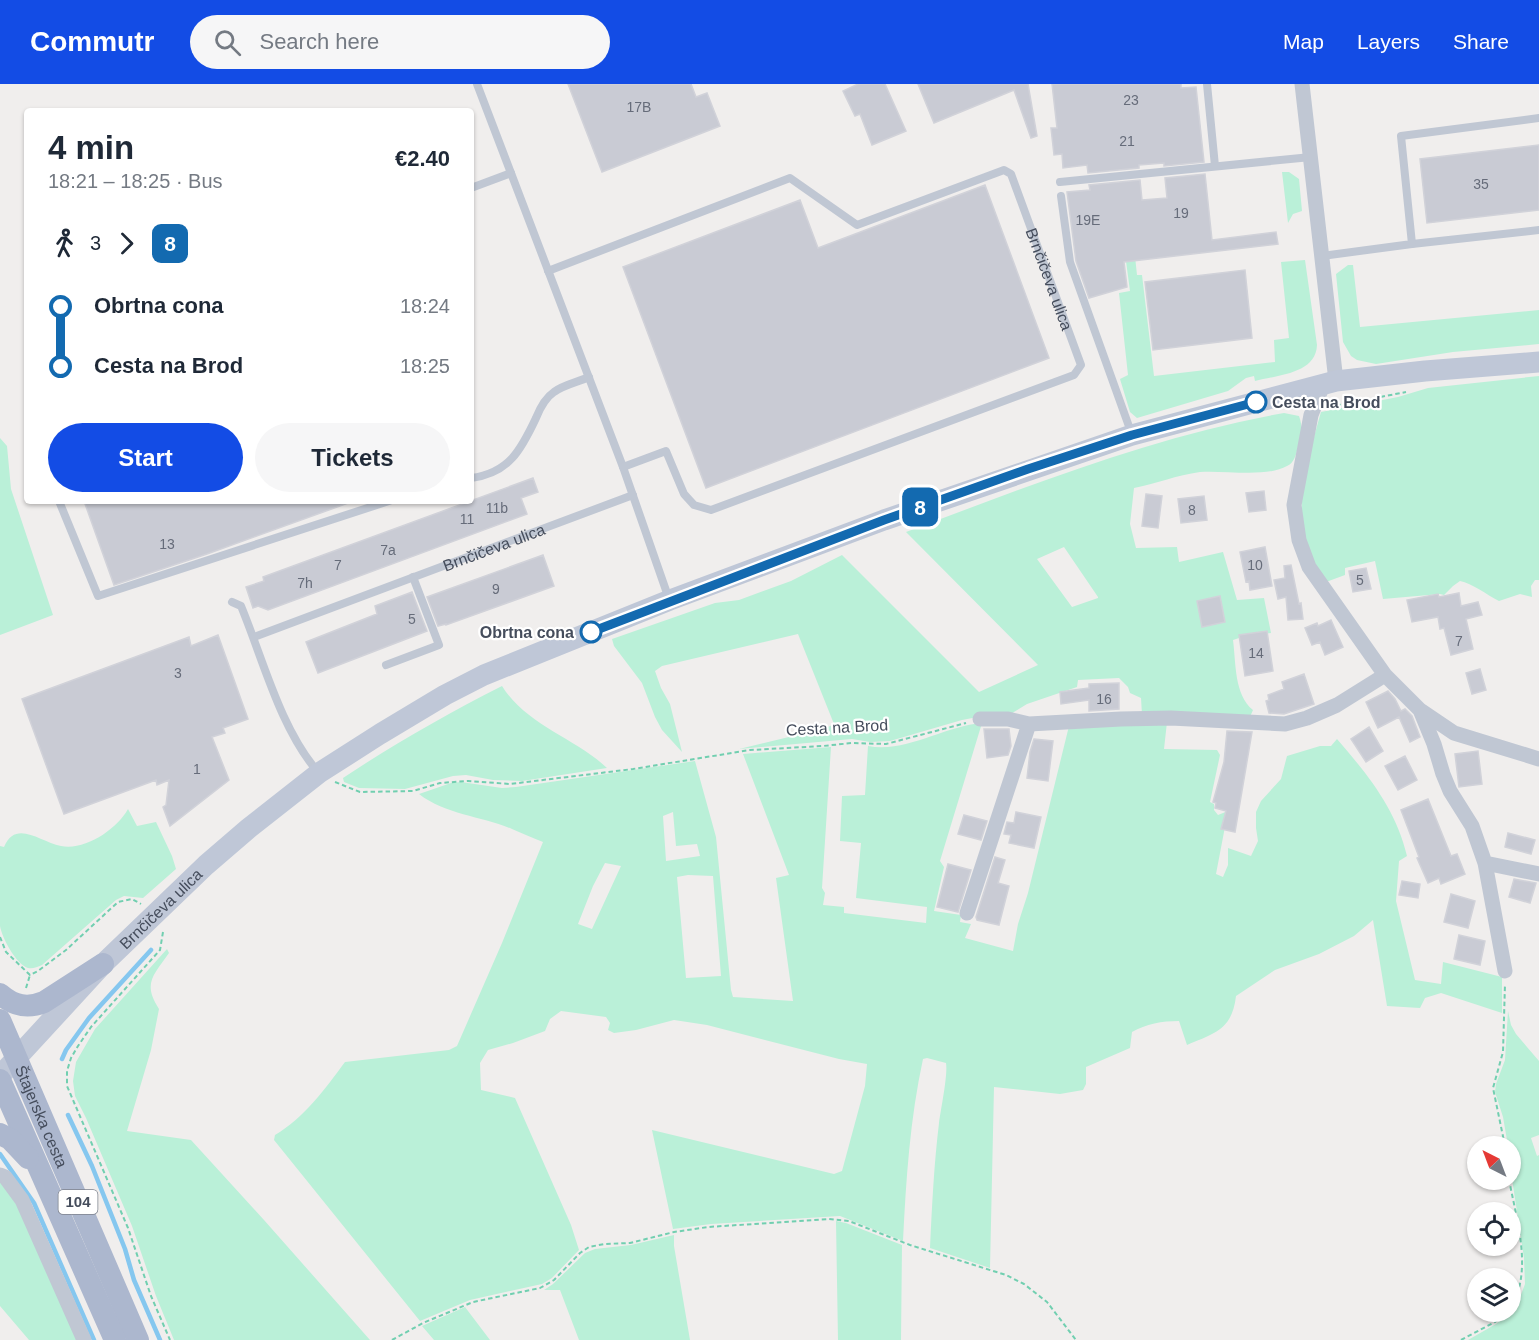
<!DOCTYPE html>
<meta charset="utf-8">
<style>
body{margin:0;font-family:Helvetica,sans-serif;background:#f6f6f7;color:#1f2937;height:100vh;display:flex;flex-direction:column;font-size:22px;white-space:nowrap}
*{box-sizing:border-box;margin:0}
p{font-size:20px;color:#747a83}
.icon{flex:none;width:33px;height:33px;fill:none;stroke:currentColor;stroke-width:2;stroke-linecap:round;stroke-linejoin:round}
.map{position:relative;flex:1;overflow:hidden}
.details{position:absolute;left:24px;top:24px;width:450px;height:396px;display:flex;flex-direction:column;background:#fff;border-radius:6px;box-shadow:0 2px 4px #0004}
.details>*{flex:none}
.badge{padding:0 12px;border-radius:9px;font-size:21px;line-height:39px}
.needle{width:39px;rotate:318deg}
.tools{position:absolute;left:1467px;top:1052px;display:grid;gap:12px}
.tools a{display:grid;place-items:center;width:54px;height:54px;border-radius:50%;background:#fff;box-shadow:0 2px 4px #0004;font-size:30px}
.map>.badge{position:absolute;translate:-50% -50%;box-shadow:0 0 0 3px #fff}
.legs{display:flex;align-items:center;gap:9px;height:66px;padding:0 24px;font-size:20px}
.legs p{margin-inline-start:auto}
.head{display:flex;align-items:center;justify-content:space-between;height:102px;padding:0 24px}
h1{font-size:33px;font-weight:700;line-height:45px}
.cta{display:flex;gap:12px;margin-top:auto;padding:12px 24px}
.cta a{flex:1;height:69px;border-radius:36px;background:#134ce5;color:#fff;font-size:24px;font-weight:700;line-height:69px;text-align:center}
.cta a+a{background:#f6f6f7;color:#1f2937}
ul{padding:0 24px;list-style:none}
li{display:flex;align-items:center;gap:21px;height:60px;font-size:22px}
li i{display:grid;place-items:center;width:9px;height:100%;margin:0 8px;background:currentColor}
li i::after{content:'';width:15px;height:15px;margin:-8px;border:4px solid;border-radius:50%;background:#fff}
li p{margin-inline-start:auto}
li:first-child i{background:linear-gradient(#0000 50%,currentColor 0)}
li:last-child i{background:linear-gradient(currentColor 50%,#0000 0)}
header{display:flex;align-items:center;gap:36px;box-sizing:border-box;height:84px;padding:0 30px;background:#134ce5;color:#fff}
header strong{font-size:28px}
nav{display:flex;gap:33px;margin-inline-start:auto;font-size:21px}
.search{width:420px;height:54px;background:#f6f6f7;display:flex;align-items:center;gap:15px;box-sizing:border-box;padding:0 21px;border-radius:33px;color:#747a83;font-size:22px}
.map>svg:first-child{display:block}
</style>
<header>
<strong>Commutr</strong>
<div class="search"><svg class="icon" aria-label="search" viewBox="0 0 24 24"><circle cx="10" cy="10" r="6"/><path d="M15 15l6 6"/></svg>Search here</div>
<nav><a>Map</a><a>Layers</a><a>Share</a></nav>
</header>
<div class="map">
<svg width="1539" height="1256" viewBox="0 0 1539 1256">
<rect width="100%" height="100%" fill="#f0eeed"/>
<!-- green -->
<path fill="#baf0d8" fill-rule="evenodd" d="M1282 88H1289L1299 95 1302 127 1293 130 1288 139Z
M1124 162 1134 163 1137 191H1142L1154 292 1275 278 1274 256 1289 254 1281 178 1305 176 1317 261C1316 290 1277 291 1255 297L1254 292 1246 294 1228 307 1137 334 1130 328 1120 295 1128 291 1119 209 1130 207Z
M1348 181H1353L1360 243 1539 226V260L1453 268 1376 280 1357 276 1351 272 1343 258 1336 190Z
M1539 292V496H1535L1531 502 1532 513 1520 510 1499 517C1487 511 1472 499 1460 497L1453 502 1444 511 1440 510 1383 515 1375 477 1345 484V491L1326 498C1322 492 1317 486 1313 479 1289 434 1308 374 1321 328L1398 313 1428 304Z
M1284 329 1299 332C1303 343 1302 352 1298 363 1296 371 1294 379 1287 382 1266 394 1224 386 1200 388 1177 391 1155 400 1134 404L1130 440 1136 464 1177 463 1179 478 1223 468 1237 516 1264 514 1271 549 1245 552 1233 556C1236 578 1234 611 1253 626L1249 635 1142 631 1141 614 1130 609 1128 603 1119 594 1078 596 1077 603 1027 620 1009 631 983 632 962 636 890 657 870 658 852 655 739 665 826 644 834 640 798 550 662 582 655 587 661 604 670 620 682 668 662 646 655 633 642 599 614 562 612 555 715 519 739 516 791 497 842 471 979 608 1038 581 906 448C1029 402 1154 352 1284 329ZM1064 463 1098 513V514L1072 523 1037 475Z
M0 354 7 362 11 405 53 531 0 551Z
M502 602C526 641 575 654 607 684L522 697 493 696 466 691 453 692 405 705 359 704 344 698 343 694C394 660 447 630 502 602Z
M1167 638 1164 665 1217 666 1220 671 1210 718 1214 720V726L1218 731 1228 727 1216 790 1223 793 1228 781V764L1251 772 1258 757 1256 744V728L1261 717 1281 695 1287 672 1320 662H1331L1337 655C1368 691 1396 725 1407 772L1399 777 1396 817 1415 896 1441 900 1443 878 1502 893V929L1441 909 1425 914 1420 924 1387 922 1373 836 1354 852 1319 870 1275 886 1236 912C1232 946 1215 949 1187 961L1179 937C1162 937 1146 940 1132 948L1130 964 1086 983V1000L1083 1006 1060 1010 994 1003 990 1184 930 1164C932 1122 934 1080 939 1039 941 1024 948 991 946 979L927 974 923 975C910 1035 906 1095 903 1157L840 1132 711 1140 673 1145 652 1046 834 1090 842 1087 865 1002 867 980 839 975 707 941 674 936 636 946 614 949 608 946 610 939 606 933 561 927 550 935 545 947 513 959 488 966 480 979 481 1006 515 1014 571 1141 579 1166 552 1194 542 1200 470 1216 420 1237 274 1056 275 1051C304 1034 325 1005 345 978L449 966 457 962 502 859 543 758C532 754 522 749 512 745 482 732 446 731 419 710L451 699 461 698 502 704 516 703 695 677 716 753 731 906 733 913 793 917 776 794 789 791 743 670 831 663 822 804 825 809 823 821 844 823V829L926 839 927 823 856 814 861 759 840 757 842 712 865 711 868 662C907 669 944 642 982 639L940 777 944 783 934 827 961 831 960 838 971 840 965 854 1013 867 1018 840 1028 809 1069 642ZM673 728 676 762 697 760 700 772 666 777 663 732ZM605 779 621 782 592 845 578 840 593 802ZM688 791 713 792 721 892 686 894 677 793Z
M128 725 137 742 156 738 172 772 176 785 143 814 124 812 116 816 42 881C37 883 33 885 28 884 16 880 2 854 0 842 0 817 0 787 0 762L4 763C16 735 40 758 61 762 85 767 117 745 128 725Z
M167 865 169 869C154 891 142 899 159 925L151 966 127 1047 191 1056 264 1136 370 1256H174L156 1212 132 1142 86 1034 75 1012 73 997 76 978 95 945Z
M1508 927 1511 941 1516 950 1539 977V1051L1531 1054 1537 1072 1539 1071V1256H1468L1496 1240 1511 1228 1519 1216 1525 1200 1524 1174 1511 1088 1510 1062H1508L1503 1033 1495 1008 1496 1000 1505 976Z
M0 1098 16 1118 77 1256H29L0 1222Z
M836 1137 846 1139 902 1161 901 1256H838Z
M674 1151V1162L690 1256H579L560 1206H544L553 1200 585 1169 595 1165 631 1161Z
M465 1223 490 1256H434L422 1242Z"/>
<g fill="none" stroke-linecap="round" stroke-linejoin="round">
<!-- stream -->
<path stroke="#85c7ef" stroke-width="4.5" d="M62 975 66 966 89 934 151 866
M68 1031 92 1082 125 1165 134 1196 160 1256
M0 1070 34 1119 94 1256"/>
</g>
<!-- building -->
<path fill="#c9cbd4" stroke="#d1d2d9" stroke-width="1.5" d="M568 0H691L696 13 707 9 720 42 602 88Z
M858 0H885L906 47 872 61 860 30 855 32 843 7Z
M918 0H1028L1037 52 1031 54 1014 6 934 39Z
M1052 0H1181V4L1196 3 1204 78 1164 82V79L1139 81V84L1088 89 1087 81 1063 84 1062 70 1054 71 1051 44H1057Z
M1539 61V126L1427 139 1420 75Z
M1205 90 1212 156 1276 148 1278 160 1124 178 1127 203 1089 214 1076 177 1067 108 1090 106 1089 101 1140 96 1142 116 1167 114 1165 94Z
M985 101 1049 274 706 404 623 183 800 116 818 164Z
M1245 186 1252 254 1153 266 1145 198Z
M533 394 538 408 521 414 527 430 268 526 258 522 253 524 246 503 264 497 263 493Z
M1264 407 1266 426 1249 428 1246 409Z
M1146 410 1162 412 1158 444 1142 442Z
M1204 412 1207 436 1181 439 1178 415Z
M84 417H350L351 418 207 470 114 501Z
M1265 463 1272 502 1250 506 1249 497 1246 498 1240 468Z
M543 471 554 502 446 541V540L438 542 427 513Z
M1291 481 1299 520 1301 519 1303 535 1288 536 1286 513 1278 515 1274 496 1285 494 1284 482Z
M1366 484 1371 505 1353 508 1349 487Z
M412 508 427 547 318 589 306 558 377 530 375 522Z
M1459 509 1461 522 1478 518 1482 531 1466 535 1473 565 1451 571 1444 544 1440 545 1438 533 1412 538 1407 516 1438 510 1439 513Z
M1220 512 1225 538 1202 543 1197 517Z
M1331 536 1343 563 1325 571 1320 558 1312 561 1305 544 1317 539 1318 542Z
M1267 547 1273 587 1245 592 1239 551Z
M218 551 248 635 223 644 225 649 212 653 229 696 170 742 163 723 166 721 169 696 157 701 156 696 64 730 22 615 189 553 191 562Z
M1480 585 1486 606 1472 610 1466 589Z
M1304 590 1314 620 1284 630 1269 629 1266 617 1269 616 1268 611 1284 605 1282 598Z
M1119 599V625L1089 627V616L1061 620 1060 608 1089 604V600Z
M1388 607 1395 615 1401 627 1405 625 1412 632 1420 653 1410 658 1399 633 1378 644 1366 618Z
M1369 643 1383 667 1366 678 1351 655Z
M984 645H1009L1011 662 1008 671 987 674Z
M1227 647 1252 648 1235 748 1221 745 1226 727 1215 724 1216 719 1213 718 1224 678Z
M1034 655 1053 657 1048 697 1027 694 1030 668Z
M1478 667 1482 700 1459 703 1455 670Z
M1405 672 1417 696 1398 706 1385 682Z
M1428 715 1451 772 1457 770 1465 790 1441 800 1439 794 1428 799 1417 774 1419 773 1401 726Z
M1016 728 1041 733 1034 764 1009 759 1011 751 1004 750 1007 738 1014 739Z
M964 731 987 737 981 756 958 750Z
M1508 749 1535 756 1531 770 1505 763Z
M995 773 1005 776 998 799 1009 802 999 841 977 836 976 833Z
M948 780 971 786 958 828 937 823Z
M1514 795 1536 799 1530 819 1509 813Z
M1402 797 1420 800 1418 814 1399 811Z
M1451 810 1475 817 1468 844 1444 838Z
M1459 851 1485 857 1480 881 1454 875Z"/>
<g fill="none" stroke-linecap="round" stroke-linejoin="round">
<!-- path -->
<path stroke="#71cfb0" stroke-width="2" stroke-dasharray="4.5 3" stroke-linecap="butt" d="M1329 323 1406 308
M335 698 360 708 413 707 440 699 468 697 510 700 633 685 750 666 823 662 852 659 886 660 966 639
M163 848 160 866 91 943 78 962 71 974 67 987V1002L128 1144 151 1212 170 1256
M0 853 6 868 30 891 38 887 66 866 118 818 132 815 141 820
M26 904 30 891
M1505 1062 1493 1004 1503 968 1505 900
M1509 1095C1516 1135 1534 1188 1510 1224
M392 1256 423 1239 473 1218 540 1204 554 1196 580 1169 589 1163 604 1160 630 1159 674 1148 708 1143 829 1135 849 1137 910 1161 1006 1191 1024 1200 1047 1218 1076 1256
M1461 1256 1495 1238 1508 1227"/>
<!-- lane -->
<g stroke="#c0c7d3" stroke-width="8">
<path d="M477 0 623 383 669 515"/>
<path d="M1207 0 1215 82"/>
<path d="M1060 98 1311 73"/>
<path d="M471 104 511 89"/>
<path d="M1061 112 1070 178 1131 348"/>
<path d="M1412 160 1539 146"/>
<path d="M1322 172 1412 160 1401 52 1539 34"/>
<path id="s1" d="M548 187 790 94 857 141 1004 86 1011 90 1081 281 1074 291 711 426 694 421 684 410 666 367 623 383"/>
<path d="M471 394C509 389 521 366 536 334 540 324 545 314 554 308 563 301 578 298 589 293"/>
<path d="M59 417 98 512 389 417"/>
<path d="M232 518 241 522C263 575 280 644 318 688"/>
<path id="s2" d="M254 553 633 411"/>
<path d="M386 581 439 561 413 493"/>
</g>
<!-- street -->
<path stroke="#c0c7d3" stroke-width="15" d="M1302 0 1336 297
M1323 301 1311 331 1294 421 1299 456 1309 483 1385 591 1420 626 1454 649 1539 675
M1420 626 1434 660 1443 690 1450 707 1472 742 1485 779 1505 887
M980 635H1008L1029 640 1121 635 1171 634 1285 640 1307 634 1337 621 1385 591
M1485 779 1539 790
M967 829 1029 640
M0 1091 5 1093 22 1116 84 1256"/>
<!-- secondary -->
<path stroke="#bfc7d7" stroke-width="21" id="s3" d="M0 992 103 880 206 781 249 744 319 689 380 650 445 611 484 591 670 516 884 436 1132 351 1336 297 1425 287 1539 278"/>
<!-- primary -->
<g stroke="#acb7ce" stroke-width="22">
<path d="M0 910C14 922 27 925 44 918L103 880"/>
<path id="s4" d="M0 936 138 1256"/>
<path d="M0 996 115 1256"/>
<path d="M0 1050 10 1055 28 1074"/>
</g>
</g>
<g fill="none" stroke-linecap="round" stroke-linejoin="round">
<!-- line-1 casing -->
<g stroke="#fff" stroke-width="14">
<path id="line-1" d="M591 548 884 436 1028 385 1132 351 1256 318"/>
</g>
<!-- line-1 -->
<use href="#line-1" stroke="#136ab0" stroke-width="9"/>
</g>
<!-- markers -->
<g fill="#fff" stroke="#136ab0" stroke-width="3">
<circle cx="1256" cy="318" r="10"/>
<circle cx="591" cy="548" r="10"/>
</g>
<g text-anchor="middle" stroke-width="4.5" stroke-linejoin="round" paint-order="stroke">
<!-- number labels -->
<g font-size="14" fill="#666c7a">
<text x="1131" y="21">23</text>
<text x="639" y="28">17B</text>
<text x="1127" y="62">21</text>
<text x="1481" y="105">35</text>
<text x="1181" y="134">19</text>
<text x="1088" y="141">19E</text>
<text x="497" y="429">11b</text>
<text x="1192" y="431">8</text>
<text x="467" y="440">11</text>
<text x="167" y="465">13</text>
<text x="388" y="471">7a</text>
<text x="338" y="486">7</text>
<text x="1255" y="486">10</text>
<text x="1360" y="501">5</text>
<text x="305" y="504">7h</text>
<text x="496" y="510">9</text>
<text x="412" y="540">5</text>
<text x="1459" y="562">7</text>
<text x="1256" y="574">14</text>
<text x="178" y="594">3</text>
<text x="1104" y="620">16</text>
<text x="197" y="690">1</text>
</g>
<!-- shield labels -->
<rect fill="#fff" stroke="#7d828d" stroke-width="1.5" x="58.5" y="1106" width="39" height="24" rx="4.5"/>
<g font-size="15" font-weight="bold" fill="#454d5c">
<text x="78" y="1123">104</text>
</g>
<!-- street labels -->
<g font-size="16" fill="#454d5c" stroke="#fff">
<text dy="6" stroke="none"><textPath href="#s1" startOffset="618">Brnčičeva ulica</textPath></text>
<text dy="6" stroke="none"><textPath href="#s2" startOffset="256">Brnčičeva ulica</textPath></text>
<text transform="translate(837 643) rotate(-3)" y="6">Cesta na Brod</text>
<text dy="6" stroke="none"><textPath href="#s3" startOffset="232">Brnčičeva ulica</textPath></text>
<text dy="6" stroke="none"><textPath href="#s4" startOffset="105">Štajerska cesta</textPath></text>
</g>
<!-- stop labels -->
<g font-size="16" font-weight="bold" fill="#454d5c" stroke="#fff" text-anchor="start">
<text x="1272" y="324">Cesta na Brod</text>
<text x="574" y="554" text-anchor="end">Obrtna cona</text>
</g>
</g>
</svg>
<div class="tools">
<a><svg class="needle" viewBox="-14 -14 28 28"><path d="M0-13l5 13h-10z" fill="#e53935"/><path d="M0 13l5-13h-10z" fill="#747a83"/></svg></a>
<a><svg class="icon" aria-label="locate" viewBox="0 0 24 24"><circle cx="12" cy="12" r="6"/><path d="M12 2v4M12 18v4M2 12h4M18 12h4"/></svg></a>
<a><svg class="icon" aria-label="layers" viewBox="0 0 24 24"><path d="M12 4l9 5-9 5-9-5zM3 14l9 5 9-5"/></svg></a>
</div>
<b class="badge" style="left:920px;top:423px;background:#136ab0;color:#fff">8</b>
<section class="details">
<div class="head"><div><h1>4 min</h1><p>18:21 – 18:25 · Bus</p></div><b>€2.40</b></div>
<div class="legs"><svg class="icon" aria-label="walk" viewBox="0 0 24 24"><circle cx="13" cy="4" r="2"/><path d="M13 8l-2 6 4 7M11 14l-3 7M7 12l3-4h3l4 4"/></svg>3<svg class="icon" aria-label="forward" viewBox="0 0 24 24"><path d="M9 5l7 7-7 7"/></svg><b class="badge" style="background:#136ab0;color:#fff">8</b></div>
<ul>
<li><i style="color:#136ab0"></i><b>Obrtna cona</b><p>18:24</p></li>
<li><i style="color:#136ab0"></i><b>Cesta na Brod</b><p>18:25</p></li>
</ul>
<div class="cta"><a>Start</a><a>Tickets</a></div>
</section>
</div>
